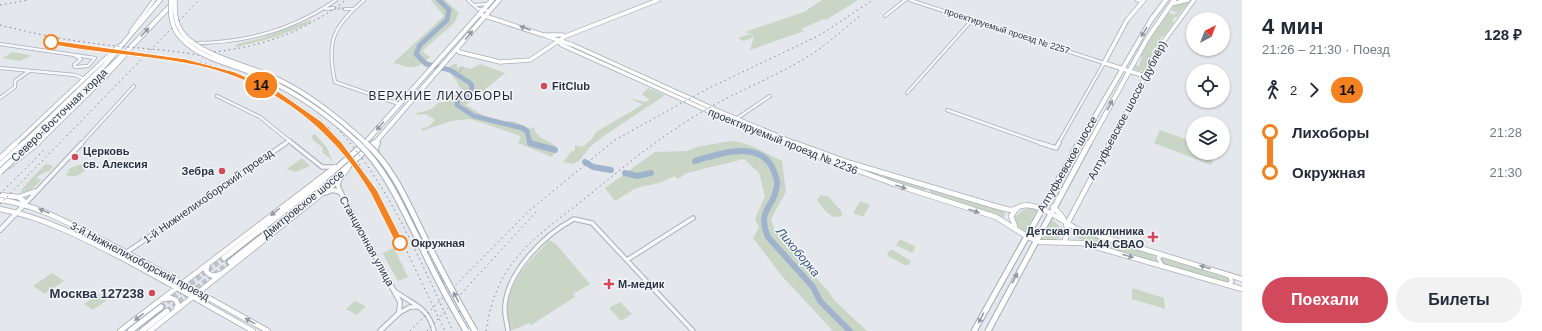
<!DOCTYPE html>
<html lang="ru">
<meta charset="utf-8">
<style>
body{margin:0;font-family:Helvetica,sans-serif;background:#f2f2f3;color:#1f2937;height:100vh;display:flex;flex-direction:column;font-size:15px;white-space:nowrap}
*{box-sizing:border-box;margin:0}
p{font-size:13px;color:#747a83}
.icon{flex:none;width:22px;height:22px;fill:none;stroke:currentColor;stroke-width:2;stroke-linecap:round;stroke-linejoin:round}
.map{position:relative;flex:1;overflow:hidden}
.sheet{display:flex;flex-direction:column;background:#fff;width:300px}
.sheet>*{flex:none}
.badge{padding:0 8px;border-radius:13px;font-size:14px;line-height:26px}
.needle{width:26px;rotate:42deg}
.controls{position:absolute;left:1186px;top:12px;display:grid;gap:8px}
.controls a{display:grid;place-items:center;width:44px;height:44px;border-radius:50%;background:#fff;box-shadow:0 1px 3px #0004;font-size:20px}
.map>.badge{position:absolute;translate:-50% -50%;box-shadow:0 0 0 2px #fff}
.legs{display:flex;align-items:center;gap:6px;height:44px;padding:0 20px;font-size:13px}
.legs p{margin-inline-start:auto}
.headline{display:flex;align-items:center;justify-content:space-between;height:68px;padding:0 20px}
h1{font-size:22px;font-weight:700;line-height:30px}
.cta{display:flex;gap:8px;margin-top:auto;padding:8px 20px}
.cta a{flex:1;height:46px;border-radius:24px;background:#d1495b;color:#fff;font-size:16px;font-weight:700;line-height:46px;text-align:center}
.cta a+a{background:#f2f2f3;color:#1f2937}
ul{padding:0 20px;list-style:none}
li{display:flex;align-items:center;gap:14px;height:40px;font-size:15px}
li i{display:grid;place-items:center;width:6px;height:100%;margin:0 5px;background:currentColor}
li i::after{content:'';width:10px;height:10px;margin:-5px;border:3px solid;border-radius:50%;background:#fff}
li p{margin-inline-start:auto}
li:first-child i{background:linear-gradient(#0000 50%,currentColor 0)}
li:last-child i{background:linear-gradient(currentColor 50%,#0000 0)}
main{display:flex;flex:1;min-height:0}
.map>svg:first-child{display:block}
</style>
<main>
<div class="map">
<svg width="1242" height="331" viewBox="0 0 1242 331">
<rect width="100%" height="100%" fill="#e4e7ec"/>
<!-- green -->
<path fill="#c9d6c5" d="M431 0H445L459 13 454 23 422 51 430 57C415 71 412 68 393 63L444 16Z
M822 0H858L826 20 824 19 801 29 804 31 750 50 754 37 743 41 738 38 750 34 755 37 752 34 745 32 804 12Z
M1190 1 1177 17H1175L1172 21 1174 22 1164 36H1162L1158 43 1160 44 1144 72 1133 69 1134 66 1137 65 1144 70 1139 66 1142 57 1140 56 1159 22 1168 12 1175 15V13H1178L1170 10 1173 8 1172 5Z
M310 20 312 21 308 24 276 37 237 47 235 46 237 44 262 38Z
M12 52 30 55 31 56 20 61 3 58Z
M453 64H457V69L460 66 471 69 480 64 505 73 466 105 486 117 504 123 508 121H513L531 129 534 126C534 139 550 139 557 148L552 157 518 143 521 138 518 135 470 119 451 121 422 131V128L428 127 435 120 426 114 417 115 416 113 430 110 438 103 449 101 450 98 463 90C457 88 458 79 452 76L456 72 449 68Z
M648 88 665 95 602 137 590 147 579 161 572 164 563 162 571 152 575 150V145L582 147 592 139 596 132 642 105V104L633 100V99L645 102 650 100 642 94Z
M1160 130 1193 142V153H1216L1211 165 1154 143Z
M315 134 327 148 332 160 322 152 323 148 313 140 311 136Z
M730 141C750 142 764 153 782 161L786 192 771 219 775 232 791 245 795 255 829 292 834 300 867 331H833L781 275 753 238 759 227 755 219 765 196 759 173 744 159 687 173 678 179 675 176 659 183 636 188 615 201 605 188 655 152 687 151 697 147Z
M302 158 310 166 296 172 287 169Z
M46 164 53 166 50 170 38 176 37 179H42C37 185 29 193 21 192 21 189 42 167 46 164Z
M83 164 87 167C83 175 73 179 66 175L70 168Z
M885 176H887L928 188 925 189 926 193 886 180Z
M930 190 1005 212 1004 218 934 196 929 192Z
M821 195 829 197 842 212V216C830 221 823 207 817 200Z
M860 201 870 205 863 217 853 213Z
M1031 208 1037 209 1025 232 1017 226 1014 217 1023 210Z
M1052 219 1061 228V236L1054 241 1041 240Z
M1073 230 1155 254 1154 256 1156 262 1077 238 1073 234Z
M900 239 916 247 912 253 896 245Z
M549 240 555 243 590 284 573 294 575 297 531 325 529 323 513 330 509 329C509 321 507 312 508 304 510 279 533 258 549 240Z
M394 248 408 277 398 281 383 254H381Z
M890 250H893L911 261 909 265H905L888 256 887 253Z
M1163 256 1223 274 1229 277 1230 281 1225 282 1163 264 1160 258Z
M52 273 64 281 45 294 33 286Z
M1132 288 1164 298 1165 309 1132 299Z
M98 294 107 300 93 310 84 304Z
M355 301 366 306 357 315 346 309Z
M620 302 632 314 621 321 609 308Z"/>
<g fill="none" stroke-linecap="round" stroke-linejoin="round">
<!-- stream -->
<path stroke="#9fb4cc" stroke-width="1" d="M457 74 463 67"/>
<!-- river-far1 -->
<path stroke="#9fb4cc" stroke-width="5" d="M439 0 449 10 447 20 420 45 416 54 426 64 450 70 470 83 472 86 470 95 458 100 457 105 474 116 522 128 527 131 530 143 532 144"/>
<!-- river -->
<path stroke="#9fb4cc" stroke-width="6" d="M530 143 555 150
M695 161C717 154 758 140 772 167 774 172 778 179 777 185 775 208 756 209 768 237L813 287 820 301 850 331
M585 162 593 167 611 170
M625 173 637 176 651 173"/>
<!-- minor-tunnel -->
<path stroke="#bfc3cb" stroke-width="2.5" stroke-dasharray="2.5 1.5" stroke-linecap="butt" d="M334 8 345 9"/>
<!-- primary-tunnel -->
<path stroke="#bfc3cb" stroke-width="5" stroke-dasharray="5 2.5" stroke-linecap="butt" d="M161 307 224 258
M167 311 230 262"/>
<!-- minor-far1 casing -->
<g stroke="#a9aeb7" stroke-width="4">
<path id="minor-far1" d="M364 0C333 27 326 41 335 82L399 104
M468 0 478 9 490 11
M910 0 1104 63 1058 144
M1137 0 1142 2
M474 5 488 4
M326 9 334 8
M345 9H354
M885 16 905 0
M194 43C247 43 293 30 336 0
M0 44 95 58 88 66 75 67 74 65 81 59 75 56
M0 68 75 75 84 79
M907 93 972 20
M217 96 260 117 293 144
M0 98 15 87V81L29 71
M947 110 1043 144
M736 119 770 96
M81 144 134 86
M285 144 290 140"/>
</g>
<!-- minor casing -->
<g stroke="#a9aeb7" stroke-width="5.5">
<path id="minor" d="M292 143 322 167H332
M1040 143 1056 148 1059 143
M18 197 35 191
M24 205 82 143
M127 252 286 143
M1162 255 1158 258 1162 265
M627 260 693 218
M1228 284 1232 282 1229 275
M396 292C414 305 428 307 434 331
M399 313 410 307H419
M508 331C507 323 504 314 505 306 507 272 545 234 574 219L592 223 693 331"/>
</g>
<!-- tertiary-far1 casing -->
<g stroke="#a9aeb7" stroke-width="4.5">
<path id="tertiary-far1" d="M131 31 154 0
M377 144 379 139"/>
</g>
<!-- tertiary casing -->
<g stroke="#a9aeb7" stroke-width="6">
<path id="tertiary" d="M378 143 376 148 378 160 399 191 441 283
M339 180 338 186 341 193 400 302 399 313 380 331
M325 193 333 190 340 192
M0 230 24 205
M459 314 469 331"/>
</g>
<!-- secondary-far1 casing -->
<g stroke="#a9aeb7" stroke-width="5">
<path id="secondary-far1" d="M1144 0 1127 20 1104 63 1145 76
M1171 4 1188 0
M479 14 543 35H563
M546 36 573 45 716 110 797 144
M557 40 562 45 735 123 786 144
M457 49 459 52 500 62 530 60 566 36 658 0
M15 144 119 46
M37 144 103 79 124 56
M1110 144 1164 41 1194 0"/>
</g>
<!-- secondary casing -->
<g stroke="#a9aeb7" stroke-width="6">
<path id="secondary" d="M783 143 897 185 996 217 1028 237 1040 242 1082 243 1242 289
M795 143 850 163 998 207 1010 210 1017 209
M0 158 16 143
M9 166 38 143
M0 195 18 197 24 201V205
M0 200C38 205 68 223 102 240 158 268 213 301 268 331
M1053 207C1064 217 1072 228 1064 242
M0 209C46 218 85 239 126 260 169 283 211 307 253 331
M1067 224 1110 143
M1015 226 1011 216C1013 214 1015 210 1017 208 1032 197 1064 222 1077 229L1242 279
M208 264 206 271C210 277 215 276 221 274
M163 299 171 298 176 300 178 305 176 309
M120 331 335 167
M150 331 339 180 348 168"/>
</g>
<!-- primary-far1 casing -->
<g stroke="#a3abb8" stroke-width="5.5">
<path id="primary-far1" d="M37 137 130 48 173 3
M23 144 104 66 160 0
M364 144 492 0
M374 144 499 0
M1079 144 1151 20 1166 0
M1089 144 1147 39 1174 0"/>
</g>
<!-- primary casing -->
<g stroke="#a3abb8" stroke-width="7">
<path id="primary" d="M0 165 24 143
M224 258 314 188 365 143
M230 262 320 191 374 143
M130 331 161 307
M142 331 167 311
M974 331 1079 143
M988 331 1089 143"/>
</g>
<!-- minor-far1 -->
<use href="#minor-far1" stroke="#f7f8fa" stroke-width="2.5"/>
<!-- minor -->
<use href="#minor" stroke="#f7f8fa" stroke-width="3.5"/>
<!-- tertiary-far1 -->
<use href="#tertiary-far1" stroke="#f7f8fa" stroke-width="3"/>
<!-- tertiary -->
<use href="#tertiary" stroke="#f7f8fa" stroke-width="4"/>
<!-- secondary-far1 -->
<use href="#secondary-far1" stroke="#fff" stroke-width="3.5"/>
<!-- secondary -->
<use href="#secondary" stroke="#fff" stroke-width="4.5"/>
<!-- primary-far1 -->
<use href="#primary-far1" stroke="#fff" stroke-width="4"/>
<!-- primary -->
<use href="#primary" stroke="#fff" stroke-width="5"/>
<!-- rail -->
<path stroke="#7d8696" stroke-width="1" stroke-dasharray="1.5 3.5" stroke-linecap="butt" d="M0 5 29 0
M179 21 199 0
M0 25C35 34 70 41 107 45 144 49 184 50 220 60 250 68 280 81 305 99 377 153 416 252 453 331
M199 53C254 50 302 34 346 0
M168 58 205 66
M200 62C249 76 290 97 330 129
M322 127 339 145 359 172
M359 164 388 212 445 331
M0 194 44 150
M0 204 175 25
M410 331 530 210 615 140 707 89 820 35 873 0
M427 331 537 211
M486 331C496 262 532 240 583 200 621 169 658 138 700 113 735 92 773 78 807 57 827 45 844 29 862 14"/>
<!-- primary-bridge-far1 casing -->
<g stroke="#a3abb8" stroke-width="5.5" stroke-linecap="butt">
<path id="primary-bridge-far1" d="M171 0C170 15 171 28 182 39 203 61 238 65 264 78 298 94 332 118 359 144
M175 0C174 15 176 28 188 39 212 59 247 65 275 78 308 93 340 119 367 144
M30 144 37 137"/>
</g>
<!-- primary-bridge casing -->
<g stroke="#a3abb8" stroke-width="7" stroke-linecap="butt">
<path id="primary-bridge" d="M358 143C387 171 401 206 419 241 433 272 449 302 466 331
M366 143C394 169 407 202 424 236 440 268 457 300 475 331
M0 172 31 143"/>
</g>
<!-- primary-bridge-far1 -->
<use href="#primary-bridge-far1" stroke="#fff" stroke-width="4"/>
<!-- primary-bridge -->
<use href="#primary-bridge" stroke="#fff" stroke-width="5"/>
</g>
<!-- one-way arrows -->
<defs><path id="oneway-solid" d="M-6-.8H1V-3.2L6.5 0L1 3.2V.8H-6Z"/></defs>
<g fill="#959aa2">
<use href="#oneway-solid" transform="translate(525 28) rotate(-159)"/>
<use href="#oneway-solid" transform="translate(145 32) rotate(-47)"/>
<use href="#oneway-solid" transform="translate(1144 32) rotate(121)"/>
<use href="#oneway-solid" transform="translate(469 35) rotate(-50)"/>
<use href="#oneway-solid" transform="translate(1110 105) rotate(-61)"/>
<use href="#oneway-solid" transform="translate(380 126) rotate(132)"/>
<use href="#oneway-solid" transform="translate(901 187) rotate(19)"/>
<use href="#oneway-solid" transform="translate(44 211) rotate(-158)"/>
<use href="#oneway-solid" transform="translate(974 211) rotate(17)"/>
<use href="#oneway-solid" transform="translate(275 212) rotate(143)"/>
<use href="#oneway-solid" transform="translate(1128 256) rotate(16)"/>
<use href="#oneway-solid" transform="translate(1205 267) rotate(-164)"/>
<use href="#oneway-solid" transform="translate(1015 278) rotate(-62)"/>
<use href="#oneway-solid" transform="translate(456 297) rotate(-118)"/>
<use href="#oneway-solid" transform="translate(139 317) rotate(142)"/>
<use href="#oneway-solid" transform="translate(981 318) rotate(118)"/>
<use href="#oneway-solid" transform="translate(250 321) rotate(-151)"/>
</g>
<!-- line-1 -->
<path fill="#f58220" stroke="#fff" d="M51 40 186 59 235 72 279 92 322 122 342 143 377 190 404 243 403 246H397C388 229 380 211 371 194 331 125 264 76 184 63 139 55 93 53 49 44L48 42Z"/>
<!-- markers -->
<g fill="#fff" stroke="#f58220" stroke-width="2">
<circle cx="51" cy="42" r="7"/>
<circle cx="400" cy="243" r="7"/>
</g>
<g fill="#d1495b" stroke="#f4f6f9" stroke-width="1.5">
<circle cx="544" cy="86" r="4"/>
<circle cx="75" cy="157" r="4"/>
<circle cx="222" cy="171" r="4"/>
<path d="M1151 231h4v4h4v4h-4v4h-4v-4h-4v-4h4z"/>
<path d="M607 278h4v4h4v4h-4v4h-4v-4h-4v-4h4z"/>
<circle cx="152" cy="293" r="4"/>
</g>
<g text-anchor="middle" stroke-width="3" stroke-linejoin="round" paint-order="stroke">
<!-- far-street labels -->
<g font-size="9" fill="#2b3445" stroke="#f4f6f9">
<text transform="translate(1007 31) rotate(18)" y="3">проектируемый проезд № 2257</text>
</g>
<!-- poi labels -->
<g font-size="11" font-weight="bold" fill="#2b3445" stroke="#f4f6f9" text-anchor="start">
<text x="552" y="90">FitClub</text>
<text x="83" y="155">Церковь<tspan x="83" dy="13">св. Алексия</tspan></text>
<text x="214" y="175" text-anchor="end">Зебра</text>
<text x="1144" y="235" text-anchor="end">Детская поликлиника<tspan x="1144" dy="13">№44 СВАО</tspan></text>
<text x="618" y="288">М-медик</text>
</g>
<!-- street labels -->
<g font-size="11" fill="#2b3445" stroke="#f4f6f9">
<text transform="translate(1127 110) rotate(-62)" y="4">Алтуфьевское шоссе (дублёр)</text>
<text transform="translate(59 115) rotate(-44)" y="4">Северо-Восточная хорда</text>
<text transform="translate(783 141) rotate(22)" y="4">проектируемый проезд № 2236</text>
<text transform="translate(1067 164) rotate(-60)" y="4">Алтуфьевское шоссе</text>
<text transform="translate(208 196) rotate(-35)" y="4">1-й Нижнелихоборский проезд</text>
<text transform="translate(303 204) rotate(-39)" y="4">Дмитровское шоссе</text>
<text transform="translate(367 241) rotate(61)" y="4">Станционная улица</text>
<text transform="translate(140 261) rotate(28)" y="4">3-й Нижнелихоборский проезд</text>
</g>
<!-- stop labels -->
<g font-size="11" font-weight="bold" fill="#2b3445" stroke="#f4f6f9" text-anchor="start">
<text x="411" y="247">Окружная</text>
</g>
<!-- neighbourhood labels -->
<g font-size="12" letter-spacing="1" fill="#1d2536" stroke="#f4f6f9">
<text x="441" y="100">ВЕРХНИЕ ЛИХОБОРЫ</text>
</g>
<!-- water labels -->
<g font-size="12" font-style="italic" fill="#34527a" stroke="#f4f6f9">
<text transform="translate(798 252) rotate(50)" y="4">Лихоборка</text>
</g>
<!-- near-poi labels -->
<g font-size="13" font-weight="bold" fill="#2b3445" stroke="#f4f6f9" text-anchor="end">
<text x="144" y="298">Москва 127238</text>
</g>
</g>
</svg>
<div class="controls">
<a><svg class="needle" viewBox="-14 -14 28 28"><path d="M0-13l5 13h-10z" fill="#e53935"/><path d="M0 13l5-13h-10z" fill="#747a83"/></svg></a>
<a><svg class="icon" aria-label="locate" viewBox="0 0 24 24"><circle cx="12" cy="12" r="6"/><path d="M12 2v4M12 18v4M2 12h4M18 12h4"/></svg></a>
<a><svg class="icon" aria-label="layers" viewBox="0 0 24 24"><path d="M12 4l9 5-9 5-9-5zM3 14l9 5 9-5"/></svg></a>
</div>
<b class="badge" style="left:261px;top:85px;background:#f58220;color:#111">14</b>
</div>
<section class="sheet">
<div class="headline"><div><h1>4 мин</h1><p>21:26 – 21:30 · Поезд</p></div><b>128 ₽</b></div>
<div class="legs"><svg class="icon" aria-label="walk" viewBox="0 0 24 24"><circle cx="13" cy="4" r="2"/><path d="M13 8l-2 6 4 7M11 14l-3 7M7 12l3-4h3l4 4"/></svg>2<svg class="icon" aria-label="forward" viewBox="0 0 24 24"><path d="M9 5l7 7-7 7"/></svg><b class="badge" style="background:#f58220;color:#111">14</b></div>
<ul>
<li><i style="color:#f58220"></i><b>Лихоборы</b><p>21:28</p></li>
<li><i style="color:#f58220"></i><b>Окружная</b><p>21:30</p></li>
</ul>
<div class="cta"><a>Поехали</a><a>Билеты</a></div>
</section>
</main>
